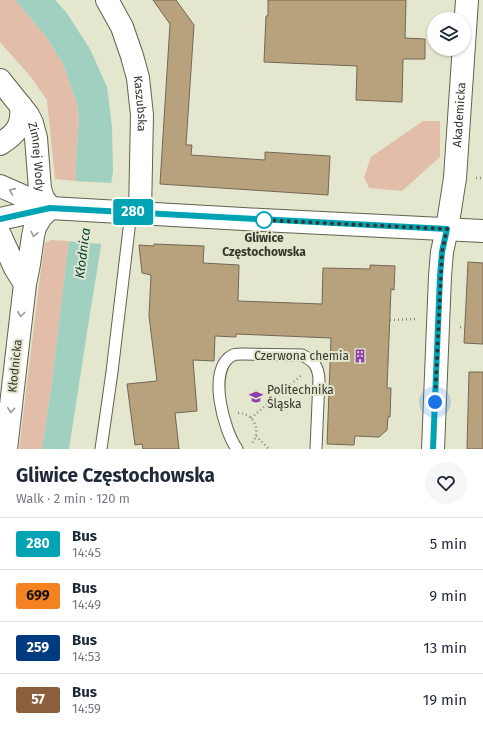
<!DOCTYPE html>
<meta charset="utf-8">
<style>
body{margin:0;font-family:"Fira Sans",sans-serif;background:#f6f6f7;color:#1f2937;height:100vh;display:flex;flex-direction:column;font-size:15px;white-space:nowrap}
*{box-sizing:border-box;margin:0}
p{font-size:13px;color:#747a83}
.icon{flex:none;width:22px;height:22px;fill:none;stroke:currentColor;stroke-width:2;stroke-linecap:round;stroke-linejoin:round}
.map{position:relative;height:449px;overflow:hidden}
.side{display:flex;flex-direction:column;background:#fff;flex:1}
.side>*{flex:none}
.badge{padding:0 8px;border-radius:3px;font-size:14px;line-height:26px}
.controls{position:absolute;left:427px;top:12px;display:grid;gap:8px}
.controls a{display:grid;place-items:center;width:44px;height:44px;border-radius:50%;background:#fff;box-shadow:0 1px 3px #0004;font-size:20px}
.you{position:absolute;width:20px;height:20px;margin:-10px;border:3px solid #fff;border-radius:50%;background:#1a73e8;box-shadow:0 0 0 6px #1a73e833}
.map>.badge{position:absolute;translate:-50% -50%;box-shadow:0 0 0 2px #fff}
.round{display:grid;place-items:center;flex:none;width:42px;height:42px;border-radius:21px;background:#f6f6f7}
.overview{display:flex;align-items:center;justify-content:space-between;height:68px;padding:0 16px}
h1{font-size:19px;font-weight:700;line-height:30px}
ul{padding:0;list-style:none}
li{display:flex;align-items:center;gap:12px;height:52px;padding:0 16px;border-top:1px solid #e0e1e3}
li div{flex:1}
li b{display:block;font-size:15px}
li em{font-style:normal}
li .badge{min-width:44px;font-weight:700;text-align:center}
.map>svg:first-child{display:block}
</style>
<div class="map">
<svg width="483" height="449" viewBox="0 0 483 449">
<rect width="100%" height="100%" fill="#e4e6ce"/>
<!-- green -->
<path fill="#e2bdaa" d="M0 0H15L45 35 63 64 77 103 79 118 76 162V181L55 179 47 100 31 77 0 42Z
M423 121H440V157L402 191 369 188 364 177 371 157Z
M51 240 69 241 51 391 42 449H19L40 276 45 243Z"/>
<!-- water -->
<path fill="#9fd0c0" d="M15 0H55L66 12 90 49 107 87 112 127 113 172 88 326 69 449H42L51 391 76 181V162L79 118 77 103 63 64 45 35Z"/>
<!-- pier -->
<path fill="#e4e6ce" d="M74 181 113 183 103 244 67 241Z"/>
<!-- building -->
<path fill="#b8a27d" stroke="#736755" d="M153 0H176L194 25 186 145H192L191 155 265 160V152L330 156 328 195 160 184 170 24Z
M268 0H406L405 38 425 39V59H403L402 102 356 100 357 66 264 62 266 16H268Z
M154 244 204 246 203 263 239 265 238 301 322 304 323 268 370 269V265L395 266 394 290 391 289 387 388H391L390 417H388L387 430 379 437 355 436 354 445 327 444 331 338 236 334V337L215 336 214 361 193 360 197 411 175 413 179 449H143L142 444 135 445 127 384 157 381 149 316 151 275 142 273 139 245 154 246Z
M468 262 483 263V344L464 343Z
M469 372H483V449H467Z"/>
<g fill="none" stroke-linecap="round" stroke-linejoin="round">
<!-- service casing -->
<g stroke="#61624d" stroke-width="13">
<path id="service" d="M101 449 112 372 131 212
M237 449C224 431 206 368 233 355 235 354 239 354 242 354L302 355C314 361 318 366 319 379L316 449"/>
</g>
<!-- minor casing -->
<g stroke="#61624d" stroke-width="24">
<g id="minor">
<path id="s1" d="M107 0 122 27 132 56 138 78 142 115 140 213"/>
<path id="s2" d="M0 80 28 115 32 123 36 138 40 189 43 198 50 208"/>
<path d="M0 144C16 134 23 126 21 106"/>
<path id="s3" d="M447 229 455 178 467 0"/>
</g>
</g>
<!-- tertiary casing -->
<g stroke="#61624d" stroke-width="24">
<path id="tertiary" d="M0 186 50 208 41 217 35 227 33 236 29 264 25 284 18 344 6 449
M0 235 15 268 25 284
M433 449 440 276 442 252 447 229"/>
</g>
<!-- secondary casing -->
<g stroke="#61624d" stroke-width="24">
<path id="secondary" d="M0 219 50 208 262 220 483 231"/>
</g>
<!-- path -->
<path stroke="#8a8b7b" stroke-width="2.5" stroke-dasharray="1 3" stroke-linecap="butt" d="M476 178H483
M390 320 417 319
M460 327 465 328
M238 413C254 413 262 431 252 443
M251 418 303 374
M256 436 269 449"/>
<!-- service -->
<use href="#service" stroke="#fff" stroke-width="11"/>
<!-- minor -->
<use href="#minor" stroke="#fff" stroke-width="22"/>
<!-- tertiary -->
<use href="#tertiary" stroke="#fff" stroke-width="22"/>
<!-- secondary -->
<use href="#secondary" stroke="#fff" stroke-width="22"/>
</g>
<!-- one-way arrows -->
<defs><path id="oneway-chevron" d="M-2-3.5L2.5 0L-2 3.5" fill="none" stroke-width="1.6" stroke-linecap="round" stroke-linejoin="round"/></defs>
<g stroke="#9a9a96">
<use href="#oneway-chevron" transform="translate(12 191) rotate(-156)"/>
<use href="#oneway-chevron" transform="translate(34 234) rotate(103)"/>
<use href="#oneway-chevron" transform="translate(21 314) rotate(97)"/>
<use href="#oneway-chevron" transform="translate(11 410) rotate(96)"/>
</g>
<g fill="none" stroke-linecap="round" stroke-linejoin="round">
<!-- line casing -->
<g stroke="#fff" stroke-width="9">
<path id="line" d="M0 219 50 208 447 229 442 252 440 276 433 449"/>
</g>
<!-- line -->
<use href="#line" stroke="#00a3b4" stroke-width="6"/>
<!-- walk -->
<path stroke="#36362d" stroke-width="4" stroke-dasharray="0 7.2" d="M264 220H262L447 229 442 252 435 402"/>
</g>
<!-- icons -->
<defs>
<g id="building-bare" transform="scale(1.08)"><path d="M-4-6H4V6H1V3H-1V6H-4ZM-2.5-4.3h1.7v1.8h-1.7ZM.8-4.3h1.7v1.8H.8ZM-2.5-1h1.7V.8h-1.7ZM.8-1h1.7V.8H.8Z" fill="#903ead" stroke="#e4e6ce" stroke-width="2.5" paint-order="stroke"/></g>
<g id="university-bare" transform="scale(1.08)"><path d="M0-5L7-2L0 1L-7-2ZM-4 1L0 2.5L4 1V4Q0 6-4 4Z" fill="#903ead" stroke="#e4e6ce" stroke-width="2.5" paint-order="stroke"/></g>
</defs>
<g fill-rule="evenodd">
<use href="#building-bare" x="360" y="356"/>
<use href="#university-bare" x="256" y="397"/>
</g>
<!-- markers -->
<circle fill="#fff" stroke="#00a3b4" stroke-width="2" cx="264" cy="220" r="8"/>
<g text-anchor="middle" stroke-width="4" stroke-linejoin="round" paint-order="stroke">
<!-- street labels -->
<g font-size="12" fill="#36362d" stroke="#e4e6ce">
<text dy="4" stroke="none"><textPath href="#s1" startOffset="110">Kaszubska</textPath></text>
<text dy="4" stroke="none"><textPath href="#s3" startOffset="115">Akademicka</textPath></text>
<text dy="4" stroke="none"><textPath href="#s2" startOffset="88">Zimnej Wody</textPath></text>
<text transform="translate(15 366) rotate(-84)" y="4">Kłodnicka</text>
</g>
<!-- stop labels -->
<g font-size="12" font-weight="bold" fill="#36362d" stroke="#e4e6ce">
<text x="264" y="242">Gliwice<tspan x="264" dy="14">Częstochowska</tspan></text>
</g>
<!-- poi labels -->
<g font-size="12" fill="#36362d" stroke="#e4e6ce" text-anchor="end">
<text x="349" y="360">Czerwona chemia</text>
<text x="267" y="394" text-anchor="start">Politechnika<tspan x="267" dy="14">Śląska</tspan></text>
</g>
<!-- water labels -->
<g font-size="13" font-style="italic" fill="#004737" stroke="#e4e6ce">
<text transform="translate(82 253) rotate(-83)" y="5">Kłodnica</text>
</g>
</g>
</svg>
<div class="controls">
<a><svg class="icon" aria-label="layers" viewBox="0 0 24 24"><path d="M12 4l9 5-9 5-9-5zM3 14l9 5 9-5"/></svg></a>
</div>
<div class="you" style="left:435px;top:402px"></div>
<b class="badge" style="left:133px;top:212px;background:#00a3b4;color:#fff">280</b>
</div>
<section class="side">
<div class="overview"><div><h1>Gliwice Częstochowska</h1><p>Walk · 2 min · 120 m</p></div><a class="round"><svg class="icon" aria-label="heart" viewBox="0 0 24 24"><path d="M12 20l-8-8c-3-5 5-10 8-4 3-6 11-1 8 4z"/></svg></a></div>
<ul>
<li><span class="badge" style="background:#00a3b4;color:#fff">280</span><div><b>Bus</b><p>14:45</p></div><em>5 min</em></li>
<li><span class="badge" style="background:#f58220;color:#111">699</span><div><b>Bus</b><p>14:49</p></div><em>9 min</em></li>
<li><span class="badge" style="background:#003b80;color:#fff">259</span><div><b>Bus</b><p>14:53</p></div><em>13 min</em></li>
<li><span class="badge" style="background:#8b5e3c;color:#fff">57</span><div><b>Bus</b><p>14:59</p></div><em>19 min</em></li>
</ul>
</section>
